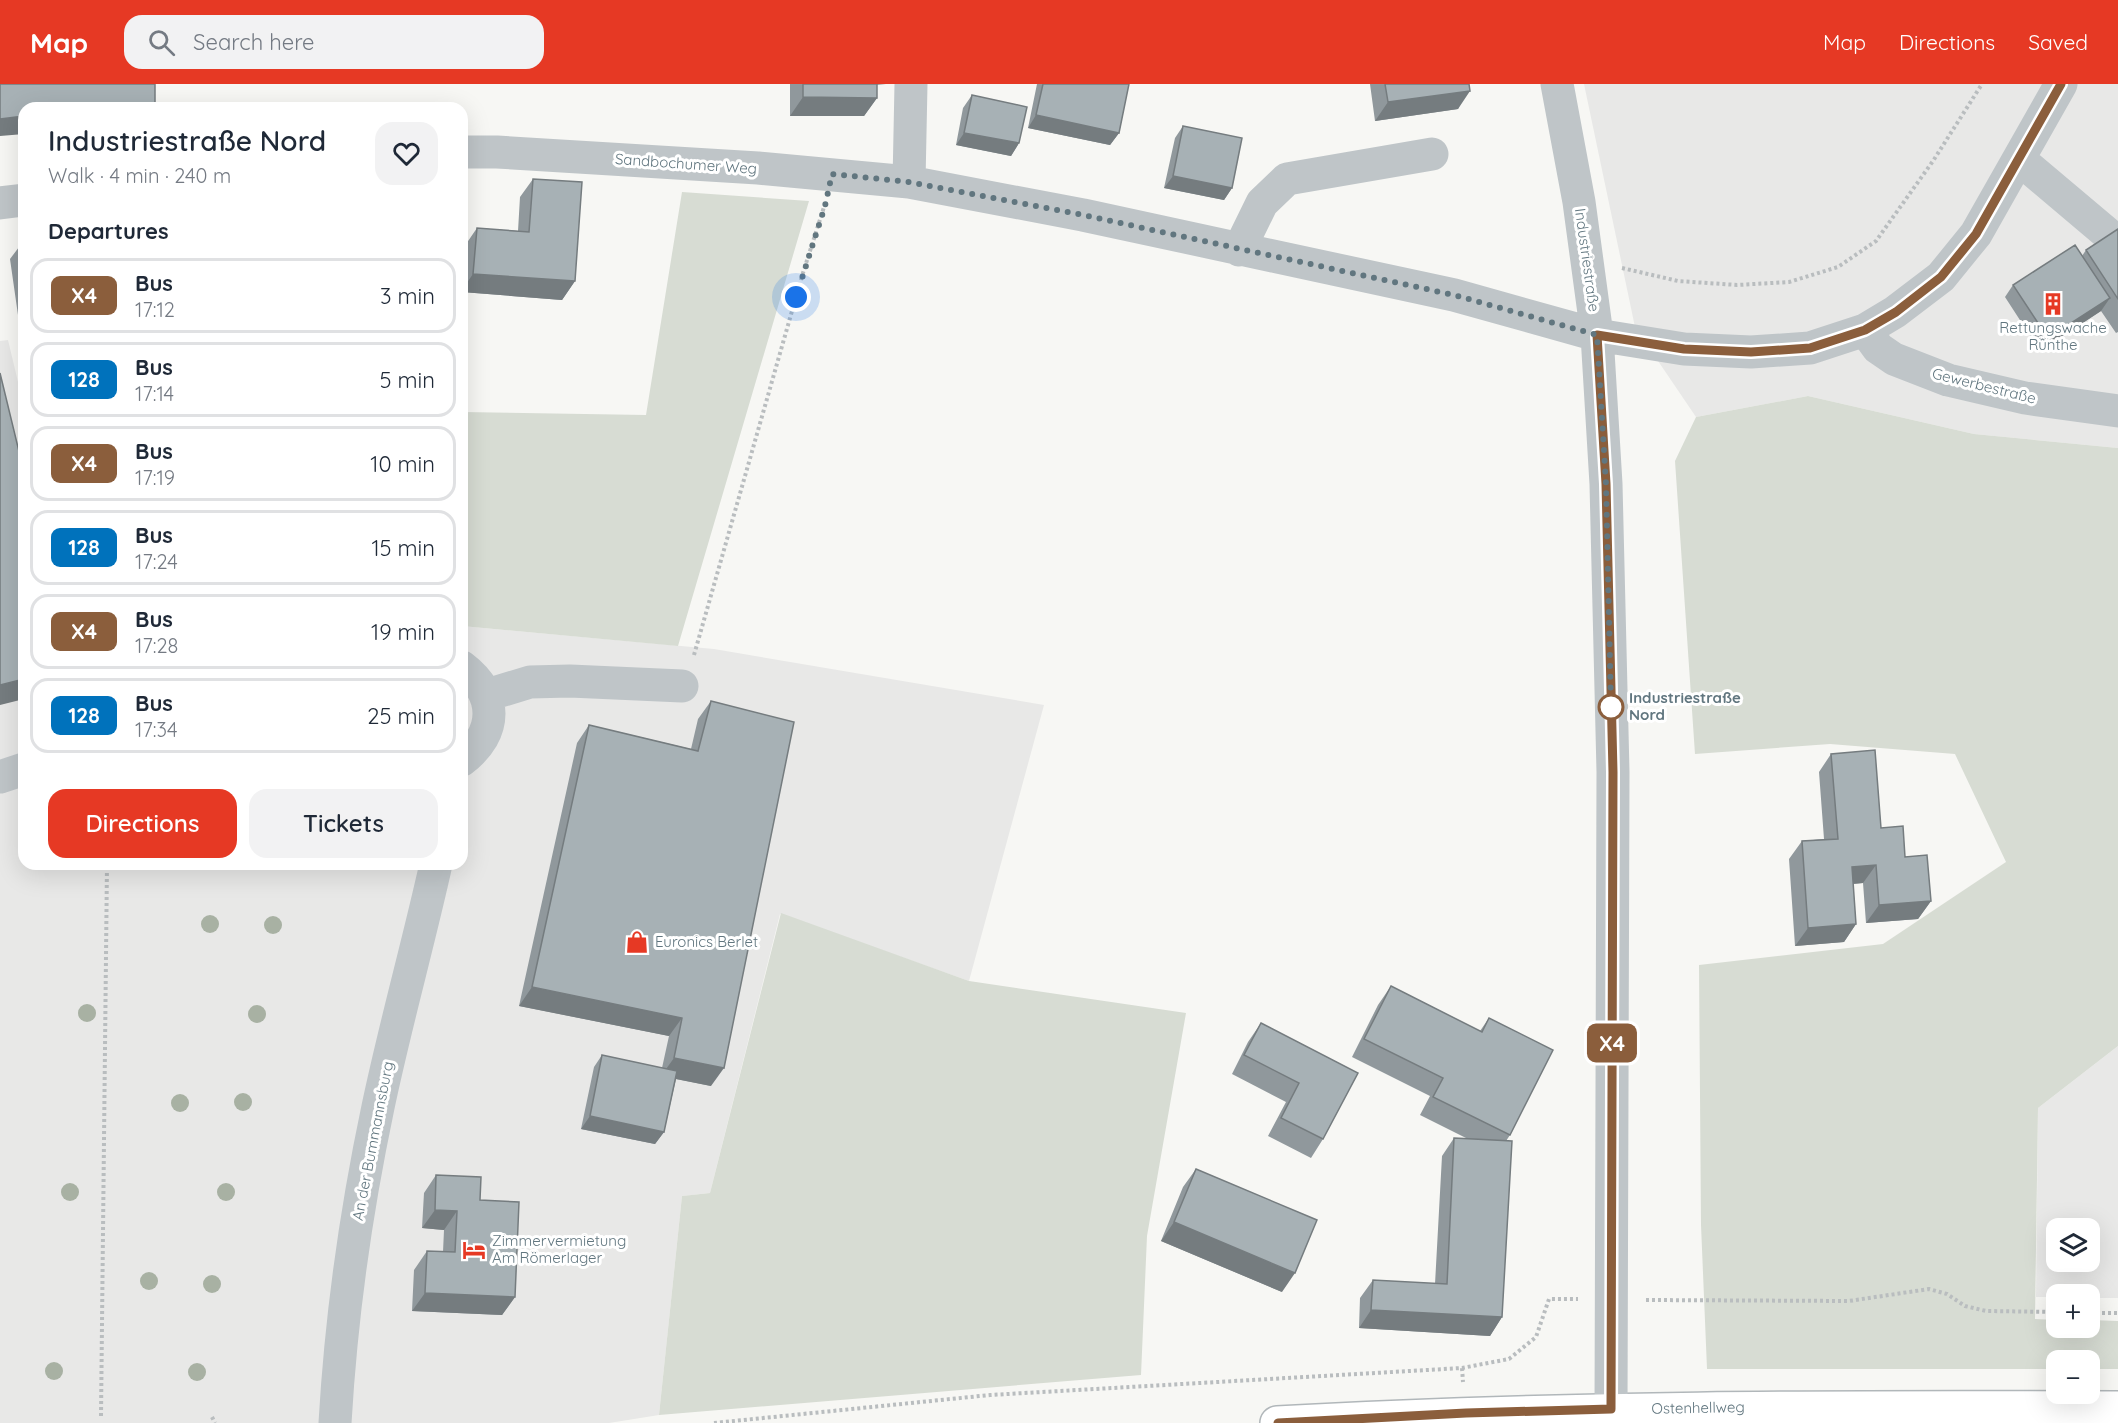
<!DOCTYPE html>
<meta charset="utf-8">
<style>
body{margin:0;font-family:Quicksand,sans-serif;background:#f2f2f3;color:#1f2937;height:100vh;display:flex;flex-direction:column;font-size:22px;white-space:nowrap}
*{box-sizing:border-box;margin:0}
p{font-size:20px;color:#747a83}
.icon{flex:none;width:33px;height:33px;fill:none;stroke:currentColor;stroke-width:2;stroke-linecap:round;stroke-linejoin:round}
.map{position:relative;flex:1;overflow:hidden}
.panel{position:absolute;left:18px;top:18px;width:450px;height:768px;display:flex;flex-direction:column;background:#fff;border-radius:18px;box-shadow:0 6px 24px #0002}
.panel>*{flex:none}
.badge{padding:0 12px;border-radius:9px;font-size:21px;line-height:39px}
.fabs{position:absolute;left:2046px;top:1134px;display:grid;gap:12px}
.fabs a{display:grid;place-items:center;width:54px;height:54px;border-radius:12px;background:#fff;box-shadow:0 6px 24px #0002;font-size:30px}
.you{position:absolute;width:30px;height:30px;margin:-15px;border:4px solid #fff;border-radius:50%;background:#1a73e8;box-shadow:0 0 0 9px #1a73e833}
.map>.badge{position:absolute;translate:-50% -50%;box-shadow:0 0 0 3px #fff}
h2{padding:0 30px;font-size:22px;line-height:54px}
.round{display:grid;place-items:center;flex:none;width:63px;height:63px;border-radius:18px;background:#f2f2f3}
.summary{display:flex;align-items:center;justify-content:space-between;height:102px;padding:0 30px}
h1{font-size:28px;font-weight:600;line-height:45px}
.cta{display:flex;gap:12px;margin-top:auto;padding:12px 30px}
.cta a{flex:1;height:69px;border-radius:18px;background:#e63924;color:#fff;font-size:24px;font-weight:600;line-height:69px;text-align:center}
.cta a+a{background:#f2f2f3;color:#1f2937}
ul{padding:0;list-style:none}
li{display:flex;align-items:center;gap:18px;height:75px;margin:0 12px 9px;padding:0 18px;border:3px solid #e0e1e3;border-radius:18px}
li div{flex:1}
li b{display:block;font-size:22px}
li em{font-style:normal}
li .badge{min-width:66px;font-weight:700;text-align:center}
header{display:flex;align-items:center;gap:36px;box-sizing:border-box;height:84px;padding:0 30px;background:#e63924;color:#fff}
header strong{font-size:28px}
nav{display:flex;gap:33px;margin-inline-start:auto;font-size:21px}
.search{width:420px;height:54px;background:#f2f2f3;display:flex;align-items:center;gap:15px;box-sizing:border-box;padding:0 21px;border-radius:18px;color:#747a83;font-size:22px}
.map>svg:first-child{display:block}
</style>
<header>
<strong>Map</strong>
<div class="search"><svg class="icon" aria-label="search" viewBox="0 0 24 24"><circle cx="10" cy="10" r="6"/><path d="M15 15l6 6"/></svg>Search here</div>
<nav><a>Map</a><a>Directions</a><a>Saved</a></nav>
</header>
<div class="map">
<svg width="2118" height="1339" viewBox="0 0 2118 1339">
<rect width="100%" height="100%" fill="#f7f7f4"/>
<!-- built -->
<path fill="#e8e8e7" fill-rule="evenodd" d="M1584 0H2118V364L1974 350 1808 312 1696 333 1635 243Z
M8 256 24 323V780H462V542L714 565 1044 621 969 897 780 830 710 1109 682 1112 659 1331 609 1339H0V257Z
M2118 962V1214H2090V1210H2056V1213H2036L2038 1024ZM2056 1144H2090V1178H2056Z"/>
<!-- green -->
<path fill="#d7dcd3" d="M682 108 809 117 678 562 462 542V328L646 331Z
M1808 312 1974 350 2118 364V962L2038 1024 2035 1235 2056 1236V1244H2090V1236L2118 1237V1285H2090V1276H2056V1285H1707L1701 1141 1699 881 1883 860 2006 778 1955 670 1830 660 1695 670 1675 377 1696 333Z
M781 829 969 897 1186 929 1147 1152 1141 1291 659 1331 682 1112 710 1109Z"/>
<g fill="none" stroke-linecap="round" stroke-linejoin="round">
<!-- major casing -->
<g stroke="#b1b7ba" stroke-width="36">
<path id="major" d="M1277 1339C1558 1323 1837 1323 2118 1324"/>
</g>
<!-- path -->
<path stroke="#b9bdbf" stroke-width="4" stroke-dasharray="3 3" stroke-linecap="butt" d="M1622 184 1678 197 1737 201 1789 198 1838 183 1876 157 1933 77 1982 0
M694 571 802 192 824 123
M1646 1216 1849 1217 1929 1205 1947 1210 1965 1222 1986 1227 2056 1228
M2090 1229H2118
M1462 1284 1463 1298
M101 1332 107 780
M212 1333 215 1339
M714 1339 990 1311 1462 1284 1509 1275 1536 1253 1549 1215H1578"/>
<!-- minor -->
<path stroke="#bfc5c8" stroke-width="33" d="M1557 0 1579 118 1597 251 1606 400 1613 688 1611 1325 1590 1339
M462 68H497L758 84 909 98 1083 131 1454 211 1597 251 1684 265 1751 268 1810 264 1865 246 1895 228 1941 193 1976 150 2061 0
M2019 75 2116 157
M909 98 911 0
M0 119 24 116
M1239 166 1262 119 1287 95 1432 70
M1865 246 1878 264 1894 275 1948 296 2025 314 2118 327
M462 583C498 610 498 649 462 676
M487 611 530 598 570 597 682 602
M0 693 24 685
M335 1339C341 1234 356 1127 378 1023 395 942 418 861 436 780"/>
<!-- major -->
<use href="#major" stroke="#fff" stroke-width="33"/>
</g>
<!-- trees -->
<g fill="#a8b1a3">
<circle cx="210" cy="840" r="9"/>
<circle cx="273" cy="841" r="9"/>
<circle cx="87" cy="929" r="9"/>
<circle cx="257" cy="930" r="9"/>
<circle cx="243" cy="1018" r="9"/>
<circle cx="180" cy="1019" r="9"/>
<circle cx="70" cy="1108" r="9"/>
<circle cx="226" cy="1108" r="9"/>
<circle cx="149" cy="1197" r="9"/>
<circle cx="212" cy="1200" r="9"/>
<circle cx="54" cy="1287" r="9"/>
<circle cx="197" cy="1288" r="9"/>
</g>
<!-- wall -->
<path fill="#90989c" d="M790 0H886L877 1V14L864 32H790Z
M1037 0H1129L1119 49 1110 61 1028 44Z
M1370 0H1469L1458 25 1375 37Z
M972 11 1019 59 1011 72 956 61 963 24Z
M1183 42 1232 104 1224 116 1164 104 1175 54Z
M533 95 575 197 562 216 462 208V187L464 163 477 144 518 147 520 113Z
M2118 145V248L2116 249 2101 227 2040 267 2005 213 2013 201 2082 172 2086 166Z
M24 162V252H21L10 175 19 163Z
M711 617V1002L676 995 664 1048 655 1060 581 1045 594 983 602 971 662 984 669 952 519 922 577 659 589 641 691 665 698 635Z
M1831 670 1881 744 1905 773 1931 817 1918 835 1866 839 1863 799 1853 800 1856 840 1844 858 1795 862 1789 775 1802 757 1824 755 1819 688Z
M1391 902 1480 947 1489 934 1510 1051 1506 1057 1502 1233 1490 1252 1359 1244 1360 1214 1373 1196 1435 1200 1442 1072 1454 1054 1468 1055 1420 1031 1430 1012 1352 973 1378 921Z
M1261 939 1358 989 1323 1055 1311 1074 1268 1052 1286 1018 1232 990 1248 958Z
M1196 1085 1282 1208 1161 1157 1183 1103Z
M436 1091 480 1116 515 1213 502 1231 412 1227 414 1186 427 1167 443 1168 444 1146 422 1144 424 1109Z"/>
<!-- shaded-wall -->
<path fill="#757c7f" d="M1470 7 1458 25 1375 37 1388 18Z
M803 13 877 14 864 32H790Z
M1036 31 1119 49 1110 61 1028 44Z
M24 32V50L0 52V35Z
M964 49 1019 59 1011 72 956 61Z
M1173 92 1232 104 1224 116 1164 104Z
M473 190 575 197 562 216 462 208V206Z
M2110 214 2101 227 2040 267 2048 254Z
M24 595V615L0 621V601Z
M1876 781 1863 799 1839 801 1852 783Z
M1931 817 1918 835 1866 839 1879 821Z
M1856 840 1844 858 1795 862 1808 844Z
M532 903 682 934 669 952 519 922Z
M674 974 724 984 711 1002 661 992Z
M590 1032 664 1048 655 1060 581 1045Z
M435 1126 457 1127 444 1146 422 1144Z
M1174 1138 1295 1189 1282 1208 1161 1157Z
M425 1209 515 1213 502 1231 412 1227Z
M1371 1226 1502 1233 1490 1252 1359 1244Z"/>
<!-- building -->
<path fill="#a7b1b5" stroke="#757c7f" stroke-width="1.5" d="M0 0H155V24H24V32L0 35Z
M803 0H877V14L803 13Z
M1043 0H1129L1119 49 1036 31Z
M1385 0H1469L1470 7 1388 18Z
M972 11 1027 23 1019 59 964 49Z
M1183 42 1242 54 1232 104 1173 92Z
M533 95 582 98 575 197 473 190 477 144 529 148Z
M2118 145V215L2086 166Z
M2075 161 2110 214 2048 254 2013 201Z
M24 162V199L19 163Z
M0 289 24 388V595L0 601Z
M711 617 794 638 724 984 674 974 682 934 532 903 589 641 698 667Z
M1875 666 1881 744 1903 742 1905 773 1927 771 1931 817 1879 821 1876 781 1852 783 1856 840 1808 844 1802 757 1838 755 1831 670Z
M1391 902 1482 948 1489 934 1553 966 1510 1051 1433 1013 1443 994 1364 955Z
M1261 939 1358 989 1323 1055 1281 1034 1299 999 1244 971Z
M602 971 677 987 664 1048 590 1032Z
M1454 1054 1512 1057 1502 1233 1371 1226 1373 1196 1447 1200Z
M1196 1085 1317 1136 1295 1189 1174 1138Z
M436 1091 481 1093 480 1116 519 1118 515 1213 425 1209 427 1167 455 1168 457 1127 435 1126Z"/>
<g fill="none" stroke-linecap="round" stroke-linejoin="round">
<!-- line casing -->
<g stroke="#fff" stroke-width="14">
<path id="line" d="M1278 1339 1466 1329 1611 1325 1613 688 1606 400 1597 251 1684 265 1751 268 1810 264 1865 246 1896 228 1941 193 1976 150 2061 0"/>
</g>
<!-- line -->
<use href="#line" stroke="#8b5e3c" stroke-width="9"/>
<!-- walk -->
<path stroke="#61767f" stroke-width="6" stroke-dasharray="0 10.8" d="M796 213 825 122 832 90 909 98 1083 131 1454 211 1597 251 1606 400 1611 623"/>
</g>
<!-- icons -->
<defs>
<g id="building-bare" transform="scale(1.8)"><path d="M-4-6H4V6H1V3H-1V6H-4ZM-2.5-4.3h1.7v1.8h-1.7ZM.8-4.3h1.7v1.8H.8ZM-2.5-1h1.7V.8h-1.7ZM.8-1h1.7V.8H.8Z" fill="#e63924" stroke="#fff" stroke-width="2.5" paint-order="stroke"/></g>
<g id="shop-bare" transform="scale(1.8)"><path d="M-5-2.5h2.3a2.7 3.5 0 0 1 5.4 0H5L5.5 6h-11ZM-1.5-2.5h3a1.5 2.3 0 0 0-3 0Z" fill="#e63924" stroke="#fff" stroke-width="2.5" paint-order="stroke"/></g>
<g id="hotel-bare" transform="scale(1.8)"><path d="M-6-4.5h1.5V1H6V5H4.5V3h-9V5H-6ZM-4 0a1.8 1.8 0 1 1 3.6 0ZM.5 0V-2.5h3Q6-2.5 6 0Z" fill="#e63924" stroke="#fff" stroke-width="2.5" paint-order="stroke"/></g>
</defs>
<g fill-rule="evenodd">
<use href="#building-bare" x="2053" y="220"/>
<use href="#shop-bare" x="637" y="858"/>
<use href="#hotel-bare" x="474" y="1166"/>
</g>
<!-- markers -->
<circle fill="#fff" stroke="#8b5e3c" stroke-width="3" cx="1611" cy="623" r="12"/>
<g text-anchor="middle" stroke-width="6" stroke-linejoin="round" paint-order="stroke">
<!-- street labels -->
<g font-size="15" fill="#61767f" stroke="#fff">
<text transform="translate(686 80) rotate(4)" y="5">Sandbochumer Weg</text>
<text transform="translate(1587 176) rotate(82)" y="5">Industriestraße</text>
<text transform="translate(1984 302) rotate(14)" y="5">Gewerbestraße</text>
<text transform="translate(373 1057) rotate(-79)" y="5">An der Bummannsburg</text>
<text transform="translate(1698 1324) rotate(-1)" y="5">Ostenhellweg</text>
</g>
<!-- poi labels -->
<g font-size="15" fill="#61767f" stroke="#fff" text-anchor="start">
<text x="2053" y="249" text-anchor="middle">Rettungswache<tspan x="2053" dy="17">Rünthe</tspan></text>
<text x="655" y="863">Euronics Berlet</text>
<text x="492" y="1162">Zimmervermietung<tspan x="492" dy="17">Am Römerlager</tspan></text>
</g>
<!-- stop labels -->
<g font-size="15" font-weight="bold" fill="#61767f" stroke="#fff" text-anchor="start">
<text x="1629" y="619">Industriestraße<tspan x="1629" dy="17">Nord</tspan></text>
</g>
</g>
</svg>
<div class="fabs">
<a><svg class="icon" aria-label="layers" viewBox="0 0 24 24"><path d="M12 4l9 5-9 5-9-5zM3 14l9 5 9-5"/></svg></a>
<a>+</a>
<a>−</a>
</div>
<div class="you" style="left:796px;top:213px"></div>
<b class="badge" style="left:1612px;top:959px;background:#8b5e3c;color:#fff">X4</b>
<section class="panel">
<div class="summary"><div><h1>Industriestraße Nord</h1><p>Walk · 4 min · 240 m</p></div><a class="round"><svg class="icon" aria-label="heart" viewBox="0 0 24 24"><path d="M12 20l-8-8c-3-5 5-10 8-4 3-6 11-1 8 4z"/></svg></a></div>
<h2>Departures</h2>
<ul>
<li><span class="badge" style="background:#8b5e3c;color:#fff">X4</span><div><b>Bus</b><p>17:12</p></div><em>3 min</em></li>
<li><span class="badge" style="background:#0072bc;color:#fff">128</span><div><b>Bus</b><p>17:14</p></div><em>5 min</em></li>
<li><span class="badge" style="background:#8b5e3c;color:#fff">X4</span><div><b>Bus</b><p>17:19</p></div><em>10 min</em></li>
<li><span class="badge" style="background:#0072bc;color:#fff">128</span><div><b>Bus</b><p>17:24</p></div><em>15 min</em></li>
<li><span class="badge" style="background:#8b5e3c;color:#fff">X4</span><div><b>Bus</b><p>17:28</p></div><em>19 min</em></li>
<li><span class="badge" style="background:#0072bc;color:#fff">128</span><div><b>Bus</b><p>17:34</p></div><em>25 min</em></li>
</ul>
<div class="cta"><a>Directions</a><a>Tickets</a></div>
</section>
</div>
